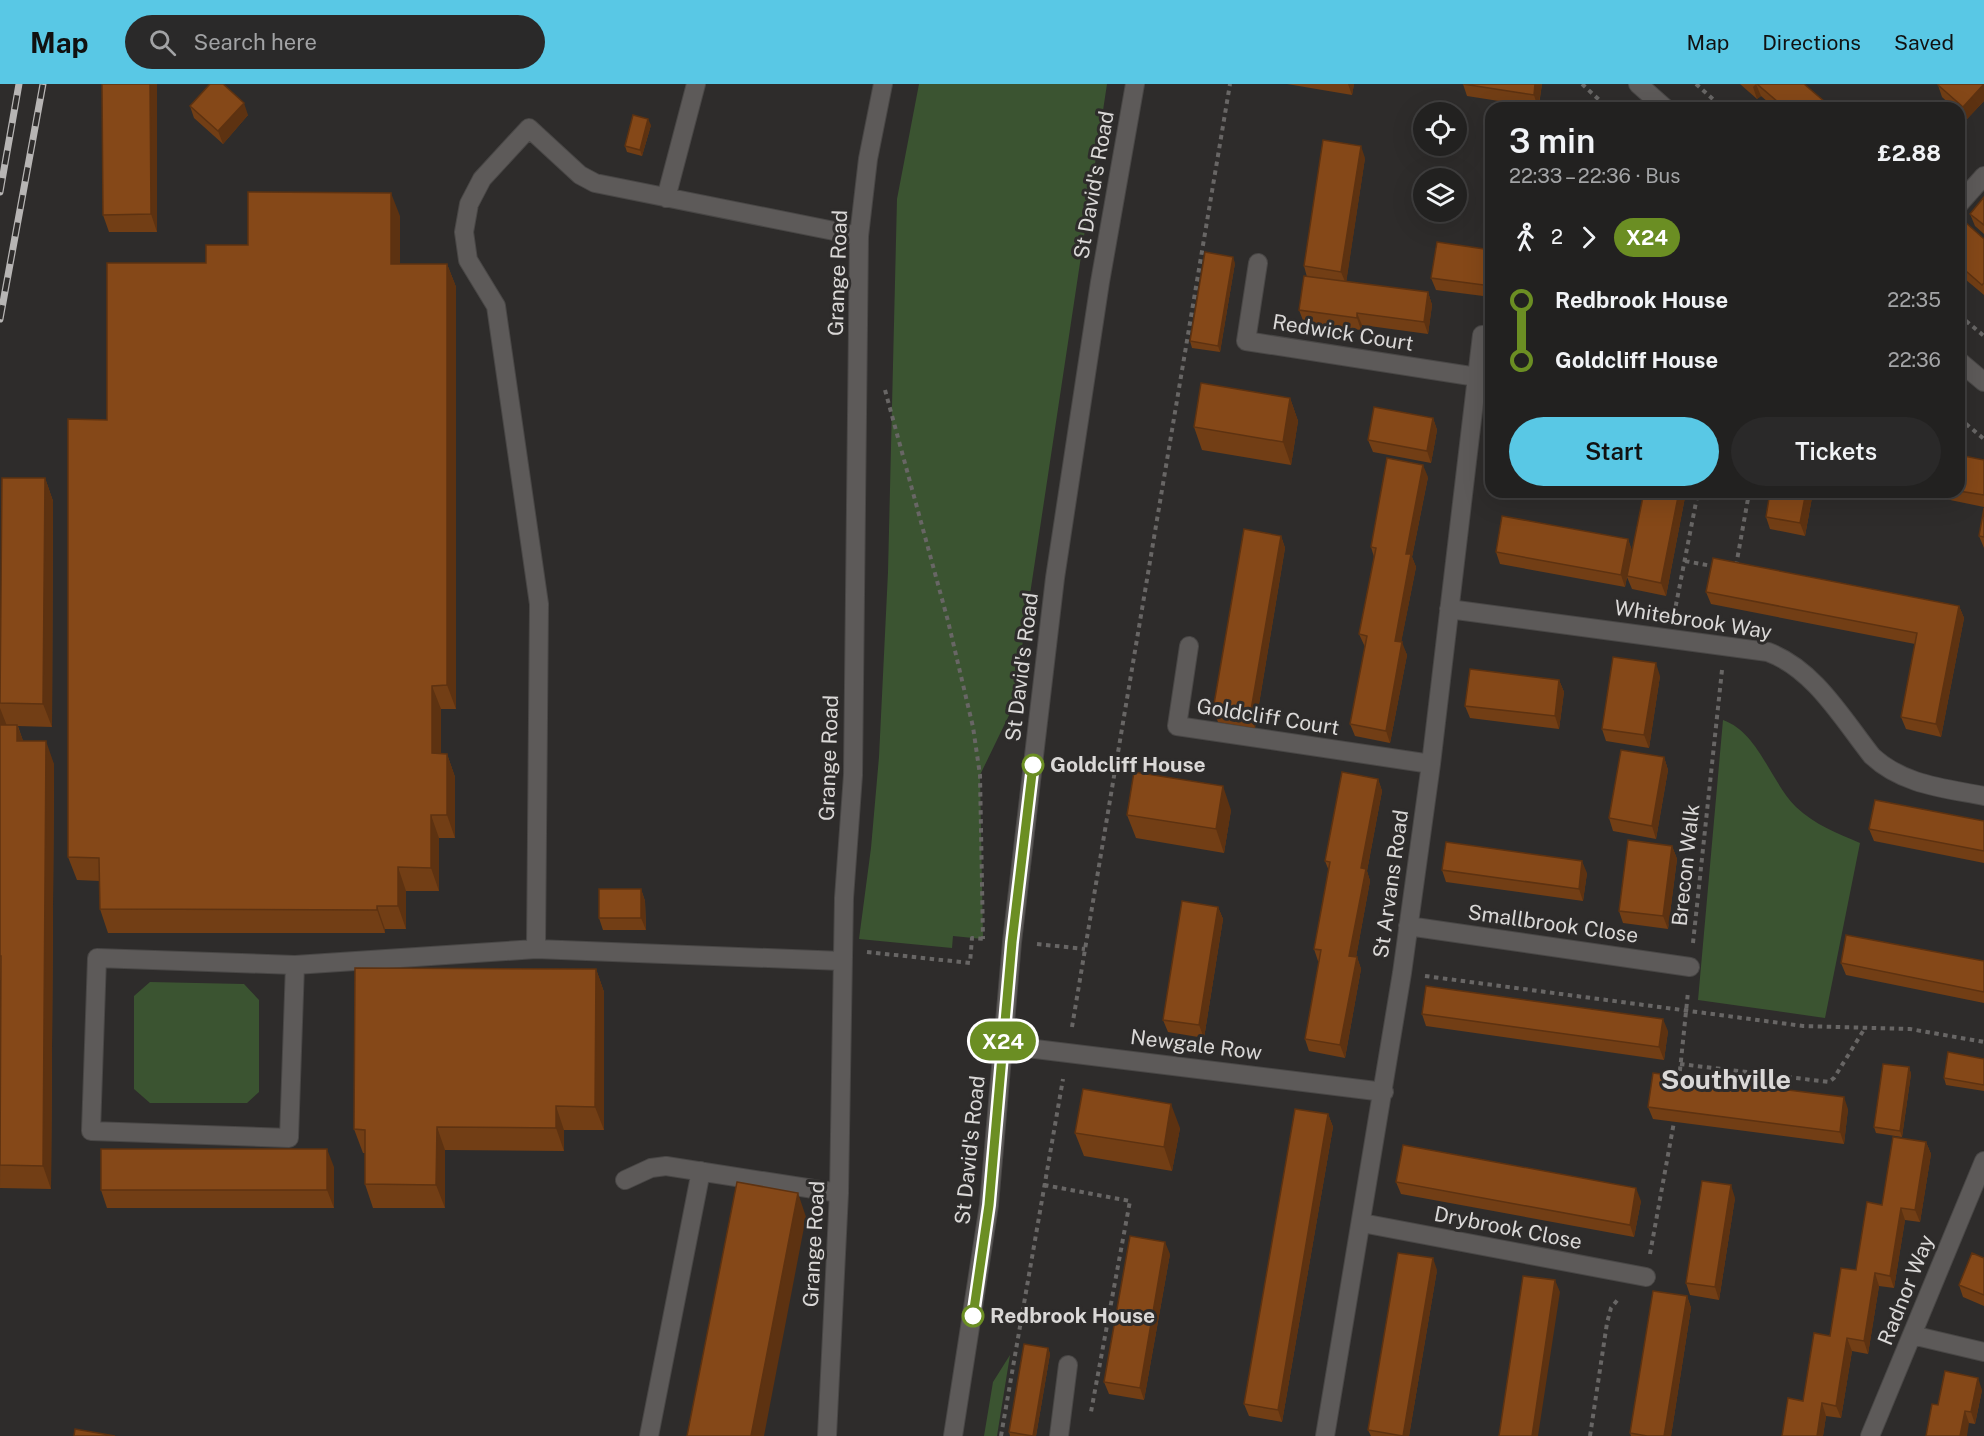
<!DOCTYPE html>
<meta charset="utf-8">
<style>
body{margin:0;font-family:"Public Sans",sans-serif;background:#2a2929;color:#f1f3f6;height:100vh;display:flex;flex-direction:column;font-size:22px;white-space:nowrap}
*{box-sizing:border-box;margin:0}
p{font-size:20px;color:#a2a3a5}
.icon{flex:none;width:33px;height:33px;fill:none;stroke:currentColor;stroke-width:2;stroke-linecap:round;stroke-linejoin:round}
.map{position:relative;flex:1;overflow:hidden}
.sheet{position:absolute;left:1485px;top:18px;width:480px;height:396px;display:flex;flex-direction:column;background:#222120;border-radius:18px;box-shadow:0 6px 24px #0002,0 0 0 2px #3f3e3e}
.sheet>*{flex:none}
.badge{padding:0 12px;border-radius:20px;font-size:21px;line-height:39px}
.fabs{position:absolute;left:1413px;top:18px;display:grid;gap:12px}
.fabs a{display:grid;place-items:center;width:54px;height:54px;border-radius:50%;background:#222120;box-shadow:0 6px 24px #0002,0 0 0 2px #3f3e3e;font-size:30px}
.map>.badge{position:absolute;translate:-50% -50%;box-shadow:0 0 0 3px #fff}
.legs{display:flex;align-items:center;gap:9px;height:66px;padding:0 24px;font-size:20px}
.legs p{margin-inline-start:auto}
.overview{display:flex;align-items:center;justify-content:space-between;height:102px;padding:0 24px}
h1{font-size:33px;font-weight:600;line-height:45px}
.action{display:flex;gap:12px;margin-top:auto;padding:12px 24px}
.action a{flex:1;height:69px;border-radius:36px;background:#59c8e5;color:#111;font-size:24px;font-weight:600;line-height:69px;text-align:center}
.action a+a{background:#2a2929;color:#f1f3f6}
ul{padding:0 24px;list-style:none}
li{display:flex;align-items:center;gap:21px;height:60px;font-size:22px}
li i{display:grid;place-items:center;width:9px;height:100%;margin:0 8px;background:currentColor}
li i::after{content:'';width:15px;height:15px;margin:-8px;border:4px solid;border-radius:50%;background:#222120}
li p{margin-inline-start:auto}
li:first-child i{background:linear-gradient(#0000 50%,currentColor 0)}
li:last-child i{background:linear-gradient(currentColor 50%,#0000 0)}
header{display:flex;align-items:center;gap:36px;box-sizing:border-box;height:84px;padding:0 30px;background:#59c8e5;color:#111}
header strong{font-size:28px}
nav{display:flex;gap:33px;margin-inline-start:auto;font-size:21px}
.search{width:420px;height:54px;background:#2a2929;display:flex;align-items:center;gap:15px;box-sizing:border-box;padding:0 21px;border-radius:33px;color:#a2a3a5;font-size:22px}
.map>svg:first-child{display:block}
</style>
<header>
<strong>Map</strong>
<div class="search"><svg class="icon" aria-label="search" viewBox="0 0 24 24"><circle cx="10" cy="10" r="6"/><path d="M15 15l6 6"/></svg>Search here</div>
<nav><a>Map</a><a>Directions</a><a>Saved</a></nav>
</header>
<div class="map">
<svg width="1984" height="1352" viewBox="0 0 1984 1352">
<rect width="100%" height="100%" fill="#2e2c2b"/>
<!-- green -->
<path fill="#3b5431" d="M919 0H1107L1013 623 980 691 983 855 953 852 952 864 859 855 871 764 879 673 888 488 897 115Z
M1723 636C1759 649 1770 697 1796 723 1815 741 1837 749 1860 759L1825 934 1698 916Z
M150 898 244 900 259 916V1008L247 1019H150L134 1005V912Z
M1010 1271 997 1352H984L993 1298Z"/>
<g fill="none" stroke-linecap="round" stroke-linejoin="round">
<!-- minor casing -->
<g stroke="#494746" stroke-width="20">
<path id="minor" d="M1638 0 1665 24
M666 114 696 0
M1959 120 1984 92
M1258 179 1246 257 1477 293
M1959 277 1984 298
M1449 525 1768 568C1814 585 1842 634 1872 672 1903 701 1944 704 1984 712
M1189 562 1177 642 1431 680
M1408 842 1690 883
M536 865 539 520 496 222 468 176 464 148 469 120 482 95 529 44 580 91 595 99 859 152
M97 874 295 881 289 1054 91 1047Z
M295 881 536 865 842 877
M1003 961 1384 1008
M625 1096 651 1084 666 1082 839 1109
M1362 1139 1646 1193
M1912 1251 1984 1268
M649 1352 701 1087
M827 1352 839 1109 844 814 853 691 859 152 868 75 883 0
M953 1352 989 1121 1012 858 1055 494 1100 198 1135 0
M1059 1352 1068 1281
M1325 1352 1402 889 1431 680 1482 251
M1870 1352 1984 1077"/>
</g>
<!-- path -->
<path stroke="#686665" stroke-width="4" stroke-dasharray="4.5 4.5" stroke-linecap="butt" d="M1582 0 1608 24
M1696 0 1723 24
M1959 231 1984 252
M885 306 948 537 973 643 980 691 983 855
M1959 334 1984 355
M1685 477 1717 483
M1736 482 1749 409
M1674 531 1698 408
M1693 859 1722 586
M1037 860 1085 865
M867 868 970 879 972 854 985 855
M1425 892 1803 942 1910 945 1984 958
M1072 943 1230 0
M1680 980 1829 998 1834 994 1865 944
M1679 996 1688 908
M1044 1101 1130 1117 1091 1328
M1650 1170 1674 1038
M1001 1352 1063 995
M1590 1352 1607 1239 1611 1224 1619 1214"/>
<!-- minor -->
<use href="#minor" stroke="#5d5a59" stroke-width="18"/>
<!-- rail casing -->
<g stroke="#b7b5b4" stroke-width="7">
<path id="rail" d="M0 108 19 0
M0 235 43 0"/>
</g>
<!-- rail -->
<use href="#rail" stroke="#2e2c2b" stroke-width="4.5" stroke-dasharray="14" stroke-linecap="butt"/>
</g>
<!-- wall -->
<path fill="#723e15" d="M157 0V148H109L103 131Z
M1287 0H1354L1352 11Z
M1463 0H1542L1539 21 1530 22 1467 12Z
M1740 0H1804L1832 24H1775L1761 12 1757 15Z
M1984 0V17L1967 35 1959 28V24H1954L1942 13 1938 1Z
M190 22 248 31 223 60 194 34Z
M651 41 642 72 627 68 625 62Z
M1365 74 1346 198 1428 208 1432 221 1428 250 1362 241 1361 246 1304 239 1299 226 1307 193 1304 182Z
M1984 113V150L1975 142 1970 130Z
M400 132V180H447L456 203V625H441V670H447L455 693V754H439V807H406V845H385V849H108L100 825V797L77 796 68 773 107 336 206 179 248 161Z
M1959 145 1984 155V211L1959 190Z
M1491 166V213L1436 206 1431 194Z
M1235 179 1220 268 1192 264 1190 257Z
M1290 314 1298 337 1291 381 1202 366 1194 343Z
M1433 334 1437 346 1431 379 1373 368 1368 356Z
M1959 371 1984 376V423L1921 410 1920 408H1959Z
M1428 393 1412 473 1416 483 1401 558 1407 571 1390 659 1355 652 1350 640 1365 563 1359 550 1374 473 1371 463Z
M45 394 53 417 52 643 18 642 23 657 54 680 51 1105 0 1104 1 896H0V588Z
M1644 408H1686L1666 512 1632 505 1627 493 1625 503 1500 480 1496 468 1628 455 1632 467Z
M1813 408 1805 452 1770 445 1766 433Z
M1984 424V464L1979 452Z
M1281 452 1285 464 1255 644 1218 638 1213 626Z
M1706 508 1959 522 1964 534 1941 653 1906 645 1901 633 1915 560 1711 520Z
M1660 592 1649 664 1606 657 1602 645Z
M1559 596 1564 608 1559 645 1470 634 1465 622Z
M1664 673 1668 686 1656 755 1613 747 1609 734Z
M1378 695 1382 707 1367 787 1370 797 1356 873H1357L1361 885 1345 974 1309 967 1305 955 1319 877H1318L1314 865 1329 787 1325 777Z
M1231 726 1224 769 1136 754 1127 731Z
M1984 737V779L1874 757 1869 745Z
M1672 762 1677 775 1668 845 1623 839 1619 827Z
M1442 786 1587 789 1583 817 1446 798Z
M641 805 645 817 646 846H603L599 834Z
M1218 823 1223 835 1204 954 1168 948 1163 936Z
M1984 877V919L1846 891 1841 879Z
M596 885 604 908V1046H564V1067L445 1066V1124H373L365 1100V1069H363L354 1045Z
M1422 930 1668 947 1664 976 1426 942Z
M1984 975V1007L1946 1001 1944 994Z
M1909 983 1911 990 1902 1053 1876 1049 1874 1043Z
M1648 1023 1848 1025 1844 1060 1653 1035Z
M1328 1030 1333 1043 1282 1338 1249 1332 1244 1320Z
M1180 1044 1172 1087 1084 1072 1075 1049Z
M1926 1058 1931 1070 1920 1138 1905 1136 1894 1204 1879 1202 1868 1270 1852 1267 1841 1334 1826 1332 1823 1352H1782L1803 1317 1882 1121Z
M334 1083V1124H107L101 1106Z
M1396 1098 1641 1117 1634 1153 1401 1110Z
M1735 1114 1719 1216 1690 1211 1686 1199Z
M1170 1170 1144 1316 1109 1310 1104 1298Z
M1984 1174V1222L1963 1213 1959 1201Z
M1437 1186 1409 1352H1371L1368 1346Z
M1687 1212 1691 1224 1671 1352H1631L1630 1349Z
M1048 1264 1050 1270 1036 1352H1010L1009 1348Z
M1982 1306 1975 1340 1969 1339 1938 1321Z"/>
<!-- shaded-wall -->
<path fill="#5d3211" d="M150 0H157V148L151 130Z
M1348 0H1354L1352 11Z
M1535 0H1542L1538 24 1534 11Z
M1756 0 1761 12 1757 15 1753 3Z
M1984 0V17L1967 35 1963 23Z
M244 19 248 31 223 60 218 47Z
M648 35 651 41 642 72 640 66Z
M1361 62 1365 74 1346 200 1341 188Z
M1961 66 1964 72 1959 77V68Z
M391 109 400 132V203L391 180Z
M1233 173 1235 179 1220 268 1218 262Z
M447 180 456 203V625L447 601Z
M1428 208 1432 221 1428 250 1424 238Z
M1357 229 1362 241 1361 246 1357 234Z
M1290 314 1298 337 1291 381 1283 358Z
M1433 334 1437 346 1431 379 1427 367Z
M1423 381 1428 393 1412 473 1416 483 1399 569 1395 557 1406 470Z
M45 394 53 417 52 643 43 620Z
M1679 408H1686L1666 512 1661 499Z
M1806 408H1813L1805 452 1800 439Z
M1281 452 1285 464 1255 644 1250 632Z
M1628 455 1632 467 1625 503 1621 491Z
M1959 522 1964 534 1941 653 1936 640Z
M1402 558 1407 571 1390 659 1386 647Z
M1656 579 1660 592 1649 664 1644 651Z
M1559 596 1564 608 1559 645 1555 632Z
M432 602 441 625V693L432 669Z
M0 624 7 642 0 647Z
M17 641 26 664 17 657Z
M46 657 54 680 51 1105 43 1082Z
M447 670 455 693V754L447 731Z
M1664 673 1668 686 1656 755 1652 742Z
M1378 695 1382 707 1367 787 1370 797 1354 884 1349 872 1361 784Z
M1223 702 1231 726 1224 769 1216 745Z
M431 731 439 754V807L431 784Z
M1672 762 1677 775 1668 845 1663 832Z
M1582 777 1587 789 1583 817 1579 805Z
M398 783 406 807V845L398 822Z
M641 805 645 817 646 846 641 834Z
M377 822 385 845V849L377 826Z
M1218 823 1223 835 1204 954 1199 941Z
M1357 873 1361 885 1345 974 1340 961Z
M596 885 604 908V1046L595 1023Z
M1663 935 1668 947 1664 976 1659 963Z
M1909 983 1911 990 1902 1053 1900 1047Z
M1844 1013 1848 1025 1844 1060 1840 1048Z
M1171 1020 1180 1044 1172 1087 1164 1063Z
M556 1022 564 1046V1067L556 1044Z
M1328 1030 1333 1043 1282 1338 1278 1326Z
M437 1043 445 1066V1124L436 1101Z
M1926 1058 1931 1070 1920 1138 1915 1126Z
M327 1065 334 1083V1124L327 1106Z
M1731 1101 1735 1114 1719 1216 1715 1203Z
M1636 1104 1641 1117 1634 1153 1630 1141Z
M798 1109 806 1133 764 1352H751Z
M1901 1124 1905 1136 1894 1204 1890 1192Z
M1165 1158 1170 1170 1144 1316 1140 1304Z
M1433 1174 1437 1186 1409 1352H1403Z
M1875 1189 1879 1202 1868 1270 1864 1257Z
M1555 1196 1560 1208 1538 1352H1532Z
M1687 1212 1691 1224 1671 1352H1664Z
M1847 1254 1852 1267 1841 1334 1836 1322Z
M1048 1264 1050 1270 1036 1352H1033Z
M1978 1294 1982 1306 1975 1340 1971 1328Z
M1822 1319 1826 1332 1823 1352H1817Z
M1965 1327 1969 1339 1967 1352H1960Z"/>
<!-- building -->
<path fill="#854818" stroke="#5d3211" stroke-width="1.5" d="M102 0H150L151 130 103 131Z
M210 0H223L244 19 218 47 190 22Z
M1463 0H1535L1534 11Z
M1757 0H1804L1832 24H1785Z
M1938 0H1984L1963 23 1938 1Z
M1531 19 1554 24H1530Z
M633 31 648 35 640 66 625 62Z
M1323 56 1361 62 1341 188 1304 182Z
M248 108 391 109V180H447V601L432 602V669L447 670V731H431V784L398 783V822H377V826L100 825 99 774 68 773V335L107 336V179H206V161H248Z
M1984 113V141L1970 130Z
M1965 138 1984 155V199L1982 201 1959 181V145Z
M1437 158 1491 166V202L1431 194Z
M1205 168 1233 173 1218 262 1190 257Z
M1304 192 1428 208 1424 238 1357 229V234L1299 226Z
M1201 299 1290 314 1283 358 1194 343Z
M1374 323 1433 334 1427 367 1368 356Z
M1959 371 1984 376V411L1959 407Z
M1387 374 1423 381 1406 470H1411L1395 557 1402 558 1386 647 1350 640 1367 552 1359 550 1376 464 1371 463Z
M2 394H45L43 620 0 619Z
M1644 408H1679L1661 499 1627 492Z
M1770 408H1806L1800 439 1766 433Z
M1984 424V453L1979 452Z
M1502 432 1628 455 1621 491 1496 468Z
M1244 445 1281 452 1250 632 1213 626Z
M1713 474 1959 522 1936 640 1901 633 1917 549 1706 508Z
M1613 573 1656 579 1644 651 1602 645Z
M1470 585 1559 596 1555 632 1465 622Z
M0 641H17V657H46L43 1082 0 1081 1 872H0Z
M1621 666 1664 673 1652 742 1609 734Z
M1134 688 1223 702 1216 745 1127 731Z
M1342 688 1378 695 1361 784 1366 785 1349 872 1357 873 1340 961 1305 955 1321 866 1314 865 1330 778 1325 777Z
M1875 716 1984 737V767L1869 745Z
M1628 756 1672 762 1663 832 1619 827Z
M1446 758 1582 777 1579 805 1442 786Z
M599 805H641V834H599Z
M1182 817 1218 823 1199 941 1163 936Z
M1846 851 1984 877V908L1841 879Z
M355 884 596 885 595 1023 556 1022V1044L437 1043 436 1101 365 1100V1046L354 1045Z
M1426 902 1663 935 1659 963 1422 930Z
M1948 968 1984 975V1001L1944 994Z
M1883 980 1909 983 1900 1047 1874 1043Z
M1653 989 1844 1013 1840 1048 1648 1023Z
M1083 1005 1171 1020 1164 1063 1075 1049Z
M1295 1025 1328 1030 1278 1326 1244 1320Z
M1893 1053 1926 1058 1915 1126 1901 1124 1890 1192 1875 1189 1864 1257 1847 1254 1836 1322 1822 1319 1817 1352H1782L1788 1314 1803 1317 1814 1249 1830 1252 1841 1184 1856 1186 1867 1118 1882 1121Z
M1403 1061 1636 1104 1630 1141 1396 1098Z
M101 1065H327V1106H101Z
M1702 1097 1731 1101 1715 1203 1686 1199Z
M737 1098 798 1109 751 1352H687Z
M1130 1152 1165 1158 1140 1304 1104 1298Z
M1398 1169 1433 1174 1403 1352 1368 1346Z
M1972 1169 1984 1174V1211L1959 1201Z
M1523 1192 1555 1196 1532 1352H1499Z
M1653 1207 1687 1212 1664 1352H1647L1630 1349Z
M1024 1260 1048 1264 1033 1352 1009 1348Z
M1945 1287 1978 1294 1971 1328 1965 1327 1960 1352H1926L1932 1320 1938 1321Z
M75 1345 115 1352H74Z"/>
<g fill="none" stroke-linecap="round" stroke-linejoin="round">
<!-- line-1 casing -->
<g stroke="#fff" stroke-width="14">
<path id="line-1" d="M973 1232 989 1121 1012 858 1033 681"/>
</g>
<!-- line-1 -->
<use href="#line-1" stroke="#6b8e23" stroke-width="9"/>
</g>
<!-- markers -->
<g fill="#fff" stroke="#6b8e23" stroke-width="3">
<circle cx="1033" cy="681" r="10"/>
<circle cx="973" cy="1232" r="10"/>
</g>
<g text-anchor="middle" stroke-width="6" stroke-linejoin="round" paint-order="stroke">
<!-- street labels -->
<g font-size="21" fill="#dad8d7" stroke="#2e2c2b">
<text transform="translate(1094 101) rotate(-80)" y="7">St David's Road</text>
<text transform="translate(838 189) rotate(-88)" y="7">Grange Road</text>
<text transform="translate(1343 249) rotate(9)" y="7">Redwick Court</text>
<text transform="translate(1693 536) rotate(9)" y="7">Whitebrook Way</text>
<text transform="translate(1022 583) rotate(-83)" y="7">St David's Road</text>
<text transform="translate(1268 633) rotate(9)" y="7">Goldcliff Court</text>
<text transform="translate(829 674) rotate(-88)" y="7">Grange Road</text>
<text transform="translate(1686 781) rotate(-84)" y="7">Brecon Walk</text>
<text transform="translate(1391 800) rotate(-82)" y="7">St Arvans Road</text>
<text transform="translate(1553 840) rotate(8)" y="7">Smallbrook Close</text>
<text transform="translate(1196 961) rotate(7)" y="7">Newgale Row</text>
<text transform="translate(970 1066) rotate(-84)" y="7">St David's Road</text>
<text transform="translate(1508 1144) rotate(11)" y="7">Drybrook Close</text>
<text transform="translate(814 1160) rotate(-87)" y="7">Grange Road</text>
<text transform="translate(1906 1206) rotate(-68)" y="7">Radnor Way</text>
</g>
<!-- stop labels -->
<g font-size="21" font-weight="bold" fill="#dad8d7" stroke="#2e2c2b" text-anchor="start">
<text x="1050" y="688">Goldcliff House</text>
<text x="990" y="1239">Redbrook House</text>
</g>
<!-- district labels -->
<g font-size="27" font-weight="bold" fill="#dad8d7" stroke="#2e2c2b">
<text x="1726" y="1005">Southville</text>
</g>
</g>
</svg>
<div class="fabs">
<a><svg class="icon" aria-label="locate" viewBox="0 0 24 24"><circle cx="12" cy="12" r="6"/><path d="M12 2v4M12 18v4M2 12h4M18 12h4"/></svg></a>
<a><svg class="icon" aria-label="layers" viewBox="0 0 24 24"><path d="M12 4l9 5-9 5-9-5zM3 14l9 5 9-5"/></svg></a>
</div>
<b class="badge" style="left:1003px;top:957px;background:#6b8e23;color:#fff">X24</b>
<section class="sheet">
<div class="overview"><div><h1>3 min</h1><p>22:33 – 22:36 · Bus</p></div><b>£2.88</b></div>
<div class="legs"><svg class="icon" aria-label="walk" viewBox="0 0 24 24"><circle cx="13" cy="4" r="2"/><path d="M13 8l-2 6 4 7M11 14l-3 7M7 12l3-4h3l4 4"/></svg>2<svg class="icon" aria-label="forward" viewBox="0 0 24 24"><path d="M9 5l7 7-7 7"/></svg><b class="badge" style="background:#6b8e23;color:#fff">X24</b></div>
<ul>
<li><i style="color:#6b8e23"></i><b>Redbrook House</b><p>22:35</p></li>
<li><i style="color:#6b8e23"></i><b>Goldcliff House</b><p>22:36</p></li>
</ul>
<div class="action"><a>Start</a><a>Tickets</a></div>
</section>
</div>
